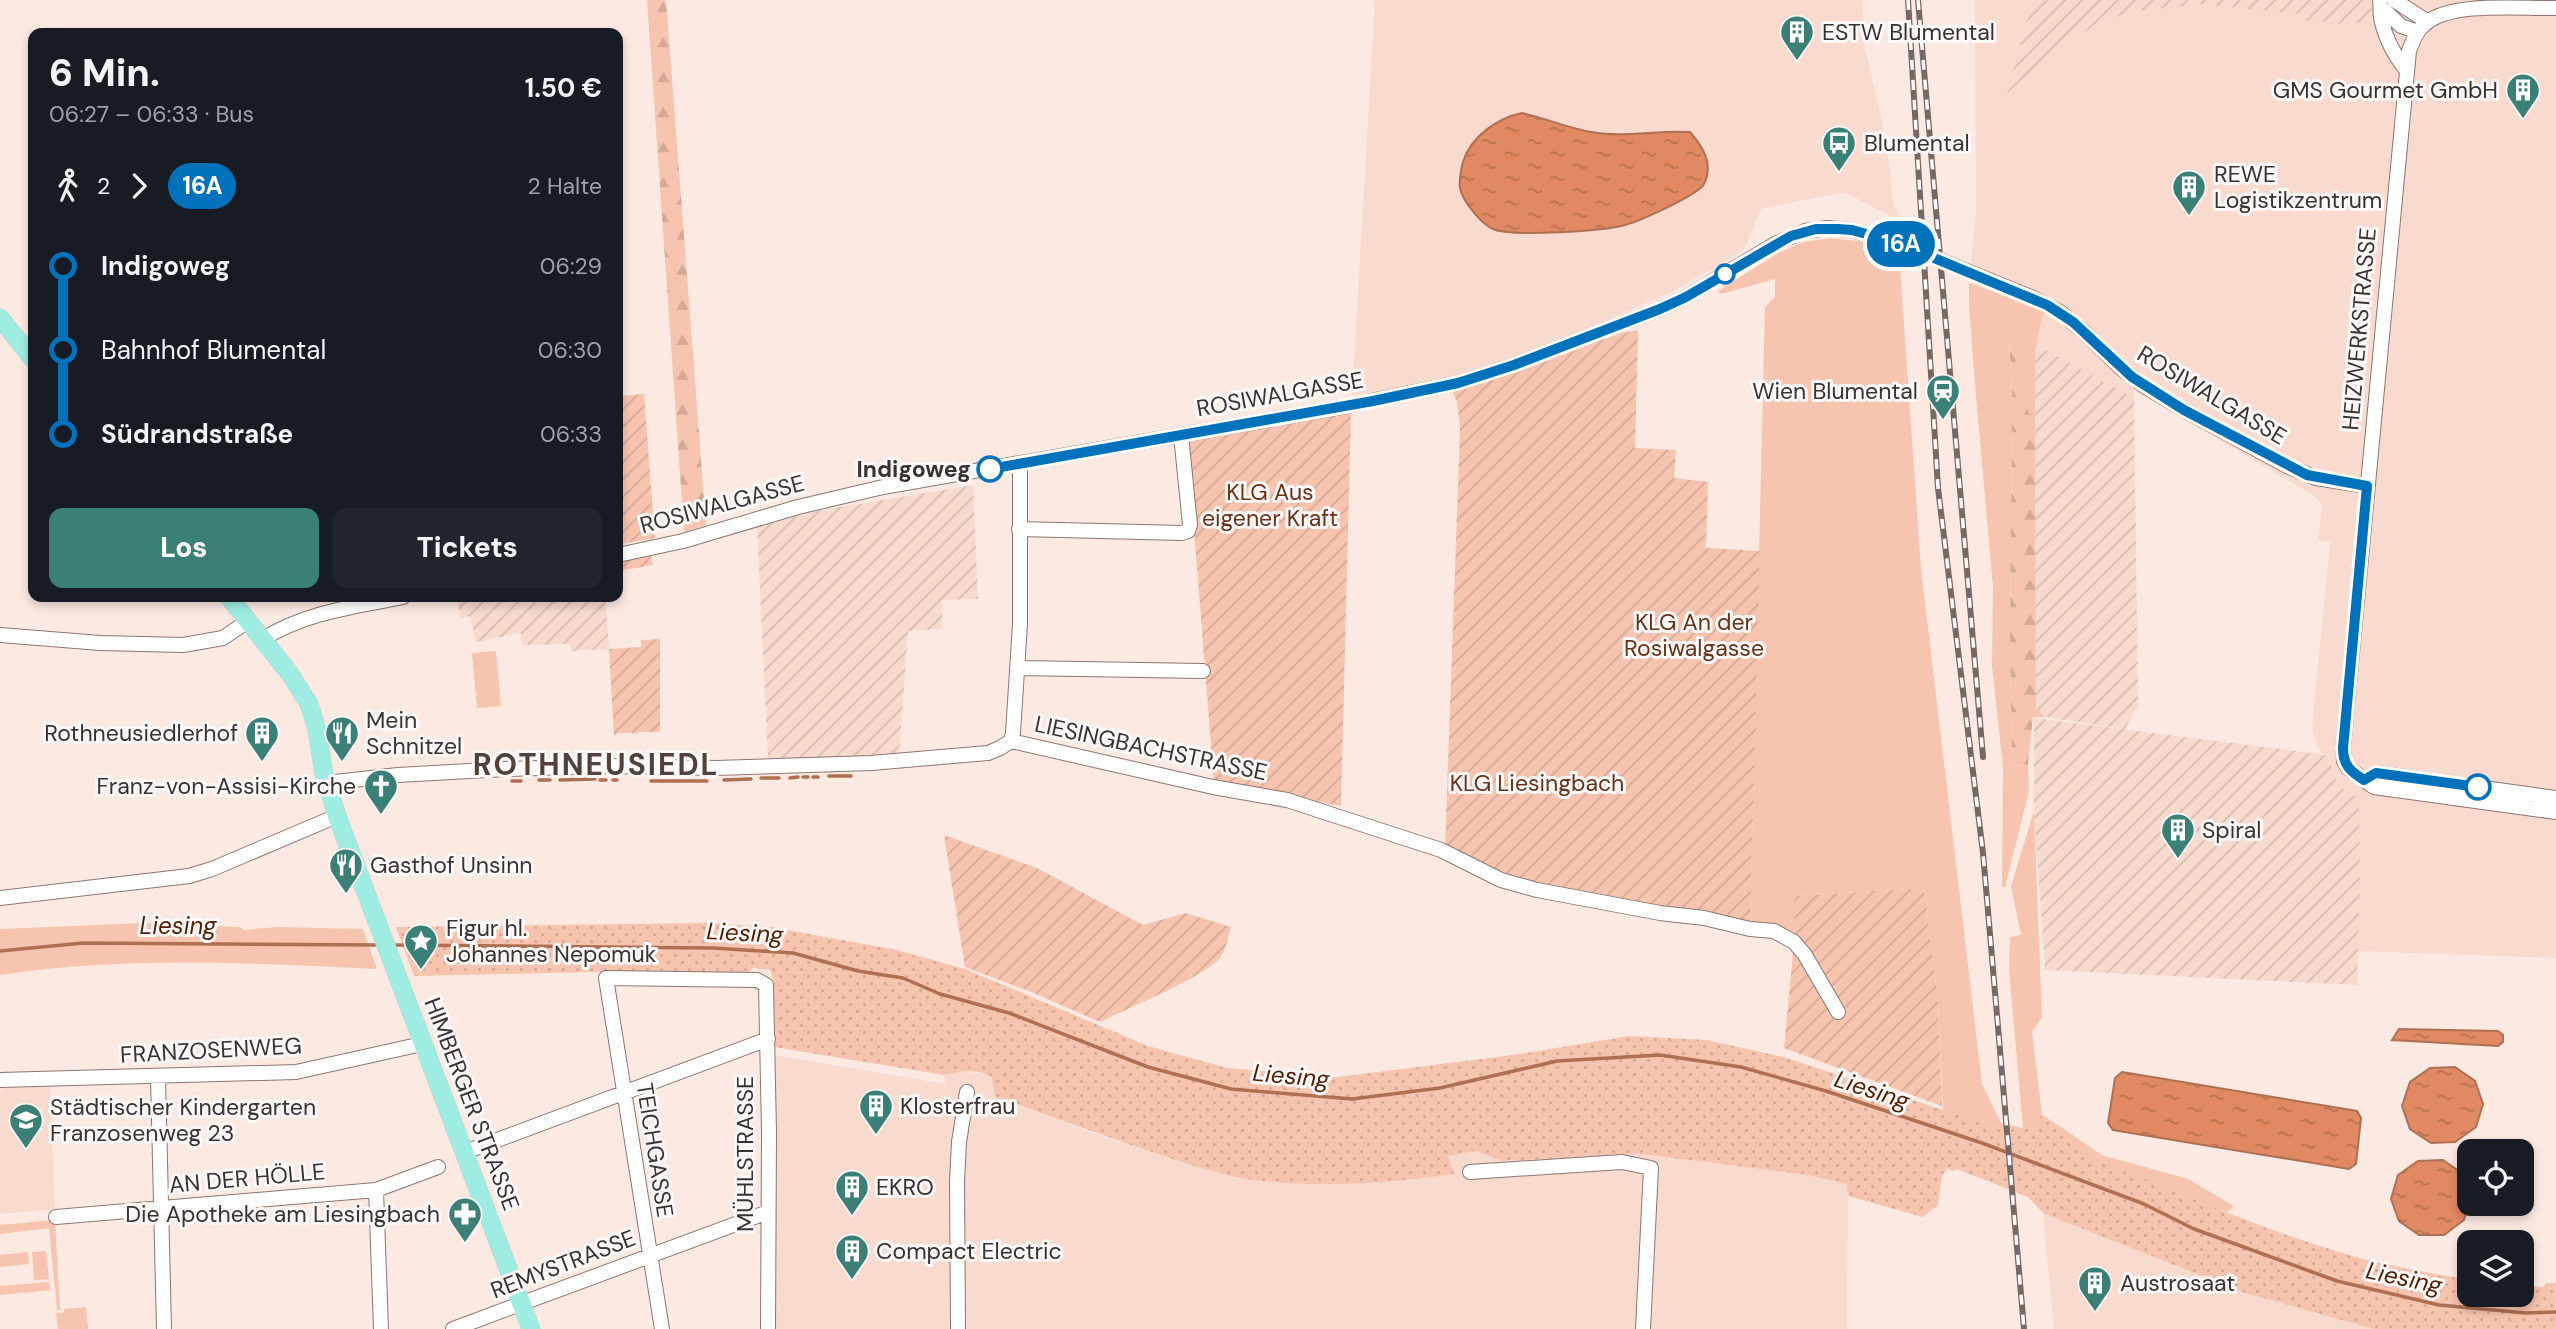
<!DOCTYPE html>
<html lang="de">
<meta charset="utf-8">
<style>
body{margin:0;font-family:"DM Sans",sans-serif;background:#20242c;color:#f1f3f6;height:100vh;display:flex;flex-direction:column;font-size:26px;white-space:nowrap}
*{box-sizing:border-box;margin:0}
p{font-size:23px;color:#9ea1a6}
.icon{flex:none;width:38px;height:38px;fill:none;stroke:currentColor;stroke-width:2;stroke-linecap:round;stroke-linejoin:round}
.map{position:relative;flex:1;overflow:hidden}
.panel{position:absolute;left:28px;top:28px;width:595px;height:574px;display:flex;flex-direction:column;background:#171b24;border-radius:14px;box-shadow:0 4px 10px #0003}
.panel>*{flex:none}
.badge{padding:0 14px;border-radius:23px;font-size:24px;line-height:46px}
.buttons{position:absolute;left:2457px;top:1139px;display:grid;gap:14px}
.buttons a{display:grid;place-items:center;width:77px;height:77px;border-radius:14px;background:#171b24;box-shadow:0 4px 10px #0003;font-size:35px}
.map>.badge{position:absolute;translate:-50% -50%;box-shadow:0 0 0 4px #fff}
.legs{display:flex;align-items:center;gap:10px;height:77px;padding:0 21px;font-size:23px}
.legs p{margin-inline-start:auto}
.overview{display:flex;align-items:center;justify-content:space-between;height:119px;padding:0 21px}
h1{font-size:38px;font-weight:800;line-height:52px}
.action{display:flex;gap:14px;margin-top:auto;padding:14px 21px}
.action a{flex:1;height:80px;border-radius:14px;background:#3b8077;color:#fff;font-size:28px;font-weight:800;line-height:80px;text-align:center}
.action a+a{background:#20242c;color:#f1f3f6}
ul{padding:0 21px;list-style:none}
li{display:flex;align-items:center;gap:24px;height:84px;font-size:26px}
li i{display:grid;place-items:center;width:10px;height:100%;margin:0 9px;background:currentColor}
li i::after{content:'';width:18px;height:18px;margin:-9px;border:5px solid;border-radius:50%;background:#171b24}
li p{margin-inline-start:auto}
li:first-child i{background:linear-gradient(#0000 50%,currentColor 0)}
li:last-child i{background:linear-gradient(currentColor 50%,#0000 0)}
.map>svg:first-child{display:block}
</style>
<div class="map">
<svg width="2556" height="1329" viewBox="0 0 2556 1329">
<defs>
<pattern id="industrial-furrows" width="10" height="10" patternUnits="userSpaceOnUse" patternTransform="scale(1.75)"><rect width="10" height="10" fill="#f8dace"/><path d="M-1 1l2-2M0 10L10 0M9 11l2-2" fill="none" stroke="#d5bcb1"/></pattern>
<pattern id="forest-firs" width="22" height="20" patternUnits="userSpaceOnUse" patternTransform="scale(1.75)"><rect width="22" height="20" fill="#f7c4af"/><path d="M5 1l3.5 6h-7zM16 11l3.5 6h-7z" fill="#d4a997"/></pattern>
<pattern id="park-dots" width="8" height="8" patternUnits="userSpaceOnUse" patternTransform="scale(1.75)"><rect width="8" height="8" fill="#f7c4af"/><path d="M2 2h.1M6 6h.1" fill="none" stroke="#d4a997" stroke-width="1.8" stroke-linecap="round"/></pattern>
<pattern id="garden-furrows" width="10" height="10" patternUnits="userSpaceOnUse" patternTransform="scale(1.75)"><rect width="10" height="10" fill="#f7c4af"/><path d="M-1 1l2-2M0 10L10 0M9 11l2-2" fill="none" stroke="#d4a997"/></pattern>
<pattern id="water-ripples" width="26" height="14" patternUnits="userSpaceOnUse" patternTransform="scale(1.75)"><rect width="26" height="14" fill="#e18963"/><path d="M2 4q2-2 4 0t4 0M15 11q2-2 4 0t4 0" fill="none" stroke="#b77152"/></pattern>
</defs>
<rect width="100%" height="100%" fill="#fceae2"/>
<!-- built -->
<path fill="#f8dace" d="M1375 0H1862L1865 49 1881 116 1890 170 1893 205 1897 211 1898 220 1844 192 1761 209 1744 250 1674 291 1555 342 1486 367 1410 387 1352 395Z
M1975 0H2556V958L2358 951 2359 798 2338 786 2327 755 2319 751 2312 728 2330 542 2318 541 2322 504 2313 495 2134 390V398L2043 349 2035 350 2044 310 1969 283 1976 209Z
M773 1055 945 1084 944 1075 956 1070 988 1075 992 1078 995 1097 1101 1136 1212 1171 1252 1179 1455 1173 1448 1156 1476 1151 1503 1161 1643 1154 1808 1175 1848 1184 1847 1329H774Z
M50 1086 55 1209 0 1214V1091L3 1088Z
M2043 1213 2245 1293 2374 1329H2054Z"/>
<!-- industrial -->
<path fill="url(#industrial-furrows)" d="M2033 0H2371L2373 22 2346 24 2301 20V14L2199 4 2128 12 2099 24 2067 41 2007 93Z
M2043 349 2134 398 2138 705 2125 729 2045 717 2036 707 2035 350Z
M973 485 978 599 942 600V629L908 631 899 755 768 759 757 526 817 511Z
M457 597H605L609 649 571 651 570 644 522 645 521 633 476 642 470 616 460 618Z
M2034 718 2327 755 2338 786 2359 798 2360 884 2357 985 2045 970 2034 811Z"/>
<!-- grass -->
<path fill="#f7c4af" d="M1831 238 1872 243 1899 253 1921 569 1982 1084 2001 1123V1129L1943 1111 1938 1002 1924 888 1796 896 1794 942 1750 929 1765 307 1775 297V279L1721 294 1718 291 1778 253 1804 242Z
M1969 283 2044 310 2035 350V415H2029L2009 339 2012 395 2010 644 2012 766 2028 765 2029 791 2005 887H2002L2003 767 1992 666 1993 587 1977 407 1969 308Z
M496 651 501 706 477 708 472 653Z
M2034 811 2042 1017 2032 1032 2042 1115 2031 1131 2023 1129 2009 968 2010 937 2021 935 2011 886Z
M171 922 183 927 211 924 213 926 240 927 244 930 278 927 363 929 377 969C251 963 126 956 0 975V929Z
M2058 1125 2102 1155 2188 1179 2234 1206 2227 1212 2071 1155Z
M55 1220 60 1310H57L49 1228 0 1234V1225Z
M46 1251 49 1279 34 1280 32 1252Z
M28 1252 29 1264 0 1267V1255Z
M49 1282 51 1290 0 1295V1286Z
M86 1307 88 1329H58L56 1313H64V1309Z"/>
<!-- forest -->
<path fill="url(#forest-firs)" d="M647 0H666L706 525 684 532Z
M2009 334 2029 414 2035 415 2036 707 2045 717H2033L2028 765 2012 766 2010 644 2012 395Z"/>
<!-- park -->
<path fill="url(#park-dots)" d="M708 923 771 927 897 950 965 969 1148 1046 1227 1068 1338 1077 1513 1055 1629 1036 1706 1040 1784 1057 2000 1129 2001 1123 2031 1130 2042 1115 2058 1125 2079 1153C2165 1187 2250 1225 2339 1252 2381 1265 2425 1272 2469 1280V1295H2522V1286L2544 1287 2546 1283H2556V1329H2374L2245 1293 2043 1213 2028 1197 1957 1169 1954 1171 1947 1169 1942 1175 1938 1205 1923 1217 1848 1196 1847 1184 1808 1175 1643 1154 1503 1161 1476 1151 1448 1156 1455 1174C1388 1183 1321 1188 1253 1180 1222 1175 1191 1165 1161 1155 1105 1137 1051 1116 995 1097L992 1078C978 1068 960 1071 944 1075L774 1047V982L770 970 753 968 746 975 637 971 414 976 396 927Z"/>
<!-- garden -->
<path fill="url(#garden-furrows)" d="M1638 330 1635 448 1676 450 1674 478 1708 482 1706 548 1760 551 1750 923 1665 912 1512 878 1445 848 1460 429 1457 402 1451 388 1497 376 1622 333Z
M644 394 655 538 621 544 618 508V396Z
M1351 411 1341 806 1214 783 1187 441Z
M651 555 653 565 618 571V561Z
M660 639V732H638L636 736V733H617L614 736 609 649 641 647V640Z
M944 835 1037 868 1143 925 1186 913 1231 927C1228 938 1226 949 1220 958 1204 977 1126 1009 1100 1022L1031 992 965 967Z
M1924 888 1938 1002 1942 1106 1784 1048 1794 942 1795 896Z"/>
<!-- water -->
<path fill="url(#water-ripples)" stroke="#af6f53" stroke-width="2" d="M1522 113C1545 118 1567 128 1591 132 1624 138 1657 130 1690 132 1703 147 1714 164 1704 184 1698 195 1640 221 1625 225 1604 231 1511 237 1493 229 1481 224 1462 200 1460 188 1459 182 1461 168 1463 162 1471 136 1498 118 1522 113Z
M2399 1029 2498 1031 2503 1035V1042L2498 1046 2392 1040Z
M2455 1067 2475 1081 2483 1104 2476 1127 2455 1142 2431 1143 2410 1129 2402 1106 2410 1082 2430 1068Z
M2122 1072 2357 1111 2361 1118 2356 1164 2349 1169 2113 1130 2108 1123 2115 1078Z
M2443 1160 2463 1174 2469 1190V1203L2464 1220 2444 1235H2419L2399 1221 2391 1199 2398 1175 2418 1161Z"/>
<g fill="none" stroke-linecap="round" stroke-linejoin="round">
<!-- stream -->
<path stroke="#af6f53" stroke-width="3.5" d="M829 776H851
M803 777H808
M813 777H818
M761 778H779
M790 778 798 777
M539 780H550
M560 780 595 779
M600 780H606
M613 780H617
M724 780 751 779
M512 781H521
M651 781H707
M394 945 713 948 793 953 858 971 903 978 940 994 1009 1013 1148 1067 1231 1089 1352 1099 1440 1088 1557 1061 1660 1055 1741 1067 1826 1091 1982 1143 2144 1204 2194 1229 2337 1281 2439 1305 2526 1313 2556 1312
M0 951 83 943 379 945"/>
<!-- minor casing -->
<g stroke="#8b776f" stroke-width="16">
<path id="minor" d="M2380 0C2381 6 2380 11 2381 18 2385 38 2394 55 2407 71
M2394 0 2428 22
M2381 7 2401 26 2418 32
M2556 8C2521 9 2454 1 2426 23 2417 30 2413 40 2409 51L2343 748 2344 761 2348 768 2374 787 2556 812
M1937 259 2033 298 2060 312 2083 331 2121 368 2144 386 2184 410 2287 466 2316 478 2367 486
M1019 529 1182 533 1188 531 1190 525 1181 435
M618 555 683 541 798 507 883 487 1347 406 1458 383 1514 365 1660 309 1686 297 1777 243 1805 231 1827 228 1851 230 1898 243 1924 253
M0 635 100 643 183 645 223 638 248 621
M263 639C306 612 354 607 403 597
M1018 668 1203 671
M1011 741 1213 787 1287 800 1441 850 1501 880 1537 890 1660 913 1704 918 1750 929 1774 931 1794 942 1805 955 1838 1012
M1011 741 1013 733 1020 624V464
M2364 780 2376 773 2556 798
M326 783 398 775 505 769 606 766 716 768 871 763 988 753 1000 748 1011 741
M0 898 189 876 212 869 337 816
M158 1077 164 1329
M0 1080 296 1072 422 1044
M465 1152 768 1039
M1470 1172 1622 1162 1651 1168 1643 1329
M376 1190 381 1329
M56 1217 376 1190 438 1167
M453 1329 768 1212
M662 1329 606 978 757 980 766 985 769 1133 768 1329
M958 1329 957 1181 959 1142 967 1092"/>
</g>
<!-- major casing -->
<g stroke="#d0cecd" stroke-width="19">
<path id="major" d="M0 318 33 359
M229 597 290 674 309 704 317 730 324 774 337 816 531 1329"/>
</g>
<!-- minor -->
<use href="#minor" stroke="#fff" stroke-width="14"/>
<!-- major -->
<use href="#major" stroke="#9fece2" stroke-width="18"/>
<!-- rail casing -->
<g stroke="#746964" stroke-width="6">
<path id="rail" d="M1908 0 1938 488 1983 853 2024 1329
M1918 0 1983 757"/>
</g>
<!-- rail -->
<use href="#rail" stroke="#fffaf9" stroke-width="3.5" stroke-dasharray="10" stroke-linecap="butt"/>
</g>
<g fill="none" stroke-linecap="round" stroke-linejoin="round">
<!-- line-1 casing -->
<g stroke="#fff" stroke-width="16">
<path id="line-1" d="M990 469 1373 401 1458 383 1514 365 1660 309 1686 297 1791 236 1816 229H1838L1852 230 1898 243 2047 305 2073 322 2132 377 2184 410 2307 475 2367 486 2343 748C2343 765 2350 771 2364 780L2376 773 2478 787"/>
</g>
<!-- line-1 -->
<use href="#line-1" stroke="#0072bc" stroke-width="10"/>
</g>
<!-- icons -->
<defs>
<g id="building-pin" transform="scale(1.75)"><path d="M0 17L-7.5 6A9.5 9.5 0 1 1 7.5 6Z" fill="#3b8077" stroke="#fffaf9"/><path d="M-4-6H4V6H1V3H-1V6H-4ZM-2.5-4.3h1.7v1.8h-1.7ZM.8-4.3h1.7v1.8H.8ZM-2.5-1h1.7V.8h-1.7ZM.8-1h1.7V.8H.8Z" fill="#fff"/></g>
<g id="bus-pin" transform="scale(1.75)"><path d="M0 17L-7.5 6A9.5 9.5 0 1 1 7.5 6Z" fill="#3b8077" stroke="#fffaf9"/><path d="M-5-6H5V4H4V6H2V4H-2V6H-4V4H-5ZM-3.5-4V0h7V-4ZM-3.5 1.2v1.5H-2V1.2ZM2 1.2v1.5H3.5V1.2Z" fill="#fff"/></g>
<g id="station-pin" transform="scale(1.75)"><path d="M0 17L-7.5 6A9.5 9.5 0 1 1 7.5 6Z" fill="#3b8077" stroke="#fffaf9"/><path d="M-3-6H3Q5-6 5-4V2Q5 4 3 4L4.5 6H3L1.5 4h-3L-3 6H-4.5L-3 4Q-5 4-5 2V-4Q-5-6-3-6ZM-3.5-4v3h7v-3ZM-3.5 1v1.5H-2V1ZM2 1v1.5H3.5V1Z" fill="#fff"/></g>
<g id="restaurant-pin" transform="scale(1.75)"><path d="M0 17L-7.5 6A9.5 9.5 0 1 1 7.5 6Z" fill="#3b8077" stroke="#fffaf9"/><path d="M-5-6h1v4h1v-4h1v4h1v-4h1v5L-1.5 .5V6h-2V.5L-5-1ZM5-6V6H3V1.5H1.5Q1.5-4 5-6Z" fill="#fff"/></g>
<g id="church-pin" transform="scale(1.75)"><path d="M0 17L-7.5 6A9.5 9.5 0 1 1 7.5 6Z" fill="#3b8077" stroke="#fffaf9"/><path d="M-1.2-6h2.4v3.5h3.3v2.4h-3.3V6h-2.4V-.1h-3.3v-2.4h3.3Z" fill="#fff"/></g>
<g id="sight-pin" transform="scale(1.75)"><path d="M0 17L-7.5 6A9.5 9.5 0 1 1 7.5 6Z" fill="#3b8077" stroke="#fffaf9"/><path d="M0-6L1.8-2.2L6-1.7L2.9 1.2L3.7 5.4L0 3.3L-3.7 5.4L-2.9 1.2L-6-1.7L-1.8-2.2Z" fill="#fff"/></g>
<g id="school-pin" transform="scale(1.75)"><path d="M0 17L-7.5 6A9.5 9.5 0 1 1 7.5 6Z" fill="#3b8077" stroke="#fffaf9"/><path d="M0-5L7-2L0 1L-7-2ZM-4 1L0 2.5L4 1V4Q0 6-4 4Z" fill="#fff"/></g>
<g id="pharmacy-pin" transform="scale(1.75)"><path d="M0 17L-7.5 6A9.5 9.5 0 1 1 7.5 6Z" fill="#3b8077" stroke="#fffaf9"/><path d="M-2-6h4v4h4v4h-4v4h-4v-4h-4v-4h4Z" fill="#fff"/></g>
</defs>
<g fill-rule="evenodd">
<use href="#building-pin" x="1797" y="32"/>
<use href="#building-pin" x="2523" y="90"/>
<use href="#bus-pin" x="1839" y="143"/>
<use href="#building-pin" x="2189" y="187"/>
<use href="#station-pin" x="1943" y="391"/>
<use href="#building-pin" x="262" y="733"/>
<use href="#restaurant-pin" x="342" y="733"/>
<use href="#church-pin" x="381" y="786"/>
<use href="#building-pin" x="2178" y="830"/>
<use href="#restaurant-pin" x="346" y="865"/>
<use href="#sight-pin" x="421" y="941"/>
<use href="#building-pin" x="876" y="1106"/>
<use href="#school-pin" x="26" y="1120"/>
<use href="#building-pin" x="852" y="1187"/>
<use href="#pharmacy-pin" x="465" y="1214"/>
<use href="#building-pin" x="852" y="1251"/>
<use href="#building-pin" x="2095" y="1283"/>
</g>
<!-- markers -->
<g fill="#fff" stroke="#0072bc" stroke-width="3.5">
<circle cx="1725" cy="274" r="9"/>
<circle cx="990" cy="469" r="12"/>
<circle cx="2478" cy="787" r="12"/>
</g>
<g text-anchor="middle" stroke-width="6" stroke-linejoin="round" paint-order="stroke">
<!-- poi labels -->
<g font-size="23" fill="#3a322e" stroke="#fffaf9" text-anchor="start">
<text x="1822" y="40">ESTW Blumental</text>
<text x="2498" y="98" text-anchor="end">GMS Gourmet GmbH</text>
<text x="1864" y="151">Blumental</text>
<text x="2214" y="182">REWE<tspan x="2214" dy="26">Logistikzentrum</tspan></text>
<text x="1918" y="399" text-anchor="end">Wien Blumental</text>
<text x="366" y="728">Mein<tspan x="366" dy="26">Schnitzel</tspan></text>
<text x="238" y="741" text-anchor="end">Rothneusiedlerhof</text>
<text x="356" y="794" text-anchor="end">Franz-von-Assisi-Kirche</text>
<text x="2202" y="838">Spiral</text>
<text x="370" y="873">Gasthof Unsinn</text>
<text x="446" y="936">Figur hl.<tspan x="446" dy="26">Johannes Nepomuk</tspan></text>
<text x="900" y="1114">Klosterfrau</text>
<text x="50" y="1115">Städtischer Kindergarten<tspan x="50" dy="26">Franzosenweg 23</tspan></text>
<text x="876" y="1195">EKRO</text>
<text x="440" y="1222" text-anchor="end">Die Apotheke am Liesingbach</text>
<text x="876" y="1259">Compact Electric</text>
<text x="2120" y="1291">Austrosaat</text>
</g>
<!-- street labels -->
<g font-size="23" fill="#3a322e" stroke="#fffaf9">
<text transform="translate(2359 329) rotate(-85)" y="8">HEIZWERKSTRASSE</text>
<text transform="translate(1280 394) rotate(-10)" y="8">ROSIWALGASSE</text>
<text transform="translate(2212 395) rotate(31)" y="8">ROSIWALGASSE</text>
<text transform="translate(722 504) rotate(-15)" y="8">ROSIWALGASSE</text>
<text transform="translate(1151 748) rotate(12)" y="8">LIESINGBACHSTRASSE</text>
<text transform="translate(211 1050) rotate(-3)" y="8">FRANZOSENWEG</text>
<text transform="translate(472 1104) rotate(69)" y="8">HIMBERGER STRASSE</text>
<text transform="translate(655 1150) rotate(81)" y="8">TEICHGASSE</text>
<text transform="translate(745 1154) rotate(-90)" y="8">MÜHLSTRASSE</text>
<text transform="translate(247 1178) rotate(-5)" y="8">AN DER HÖLLE</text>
<text transform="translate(563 1264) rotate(-21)" y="8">REMYSTRASSE</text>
</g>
<!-- stop labels -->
<g font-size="23" font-weight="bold" fill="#3a322e" stroke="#fffaf9" text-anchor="end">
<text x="971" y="477">Indigoweg</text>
</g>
<!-- park labels -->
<g font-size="23" fill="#6a3117" stroke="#fffaf9">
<text x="1270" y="500">KLG Aus<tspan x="1270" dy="26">eigener Kraft</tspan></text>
<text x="1694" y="630">KLG An der<tspan x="1694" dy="26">Rosiwalgasse</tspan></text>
<text x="1537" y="791">KLG Liesingbach</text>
</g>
<!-- water labels -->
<g font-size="24" font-style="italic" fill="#541d01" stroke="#fffaf9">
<text x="178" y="934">Liesing</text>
<text transform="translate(745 933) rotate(3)" y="8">Liesing</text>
<text transform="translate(1291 1076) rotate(5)" y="8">Liesing</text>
<text transform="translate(1872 1090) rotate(18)" y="8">Liesing</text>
<text transform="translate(2404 1278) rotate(12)" y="8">Liesing</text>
</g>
<!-- district labels -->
<g font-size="30" font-weight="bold" letter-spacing="2" fill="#524039" stroke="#fffaf9">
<text x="596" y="775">ROTHNEUSIEDL</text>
</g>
</g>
</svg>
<div class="buttons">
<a><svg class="icon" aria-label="locate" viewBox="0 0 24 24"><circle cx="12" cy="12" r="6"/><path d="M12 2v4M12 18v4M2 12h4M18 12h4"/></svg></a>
<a><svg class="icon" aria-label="layers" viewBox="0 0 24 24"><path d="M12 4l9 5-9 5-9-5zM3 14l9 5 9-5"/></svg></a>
</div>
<b class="badge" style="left:1901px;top:244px;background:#0072bc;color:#fff">16A</b>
<section class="panel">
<div class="overview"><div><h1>6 Min.</h1><p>06:27 – 06:33 · Bus</p></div><b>1.50 €</b></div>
<div class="legs"><svg class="icon" aria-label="walk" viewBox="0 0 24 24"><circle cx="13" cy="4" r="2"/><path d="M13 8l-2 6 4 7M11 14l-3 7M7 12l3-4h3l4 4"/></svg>2<svg class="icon" aria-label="forward" viewBox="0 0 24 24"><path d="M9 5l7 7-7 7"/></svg><b class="badge" style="background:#0072bc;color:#fff">16A</b><p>2 Halte</p></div>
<ul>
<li><i style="color:#0072bc"></i><b>Indigoweg</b><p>06:29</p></li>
<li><i style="color:#0072bc"></i><span>Bahnhof Blumental</span><p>06:30</p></li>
<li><i style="color:#0072bc"></i><b>Südrandstraße</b><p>06:33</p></li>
</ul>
<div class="action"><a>Los</a><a>Tickets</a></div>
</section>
</div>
